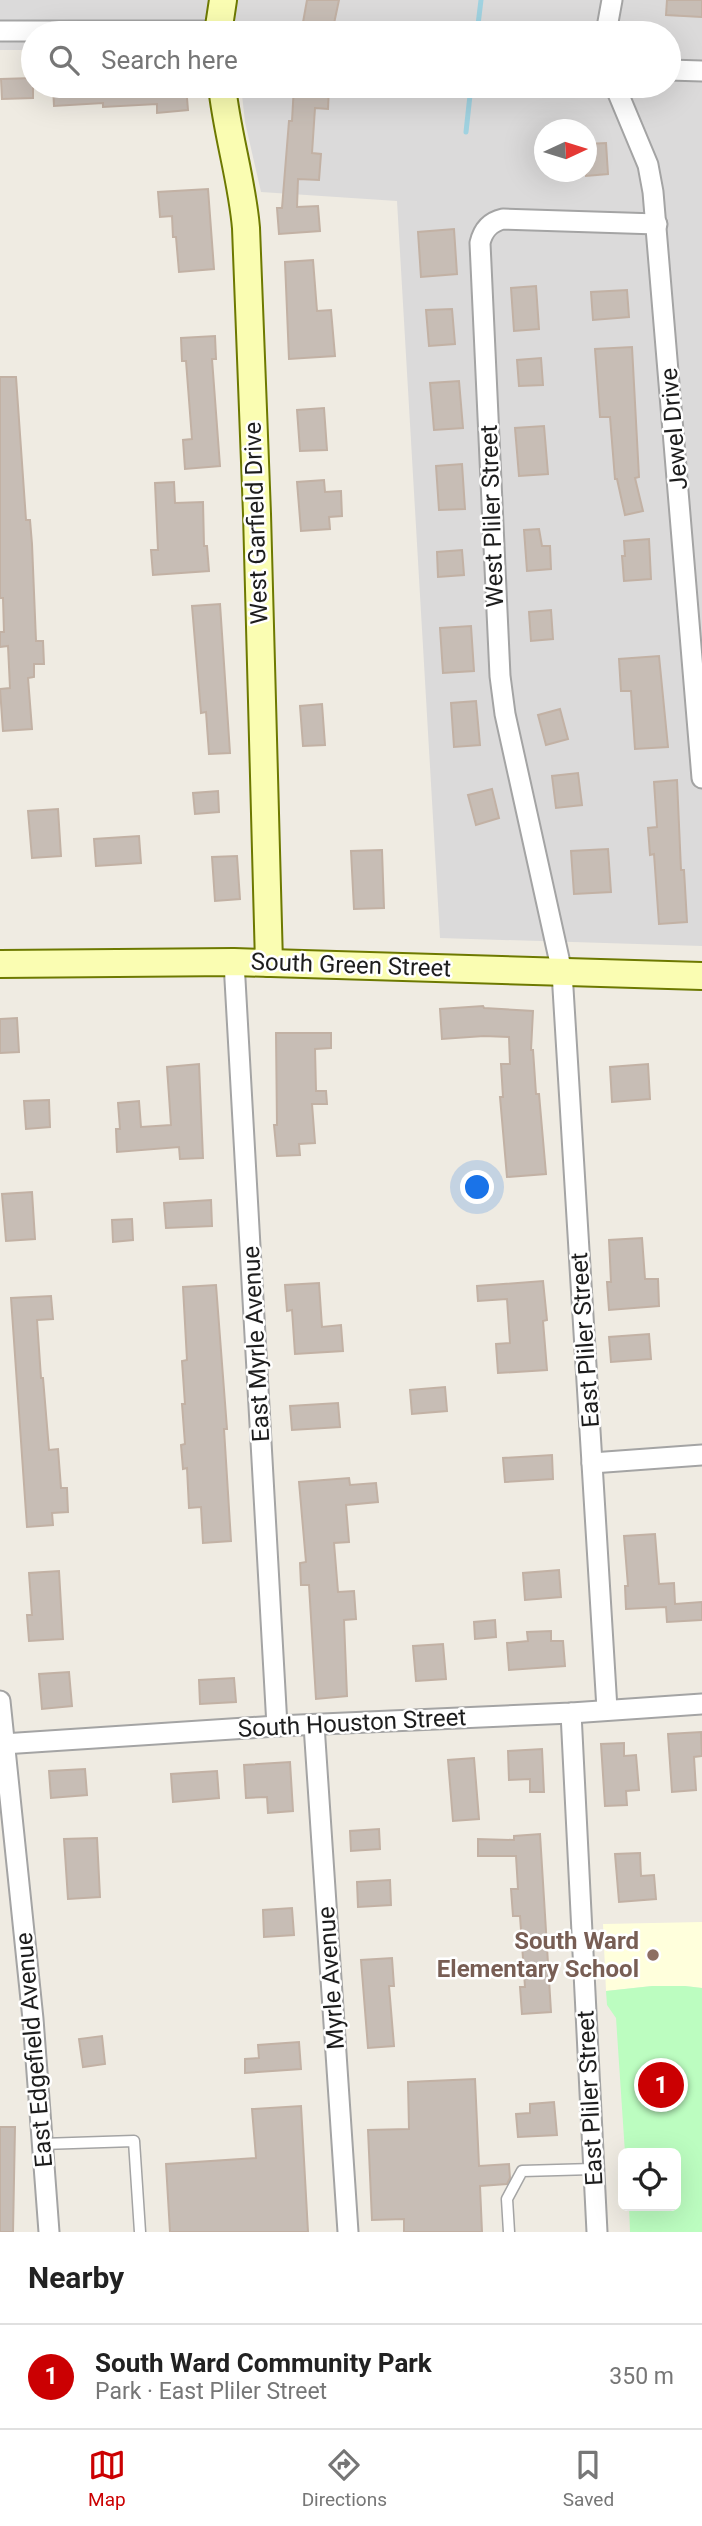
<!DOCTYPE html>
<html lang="en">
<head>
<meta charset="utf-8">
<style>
	:root { --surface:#fff; --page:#f6f6f6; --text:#222; --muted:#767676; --line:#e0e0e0; --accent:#cb0002 }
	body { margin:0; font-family:Roboto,sans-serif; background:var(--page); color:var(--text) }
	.controls { position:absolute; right:21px; bottom:21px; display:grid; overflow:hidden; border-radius:10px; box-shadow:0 7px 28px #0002 }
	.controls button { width:63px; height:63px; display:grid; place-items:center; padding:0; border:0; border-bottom:2px solid var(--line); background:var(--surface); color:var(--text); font:35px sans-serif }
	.compass { position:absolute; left:534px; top:119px; width:63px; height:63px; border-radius:50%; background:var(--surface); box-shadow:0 7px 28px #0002; rotate:86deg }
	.you { position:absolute; left:478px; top:1188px; width:24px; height:24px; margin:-18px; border:5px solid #fff; border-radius:50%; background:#1a73e8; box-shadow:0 0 0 10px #1a73e833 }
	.badge { display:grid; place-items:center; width:46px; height:46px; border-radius:50%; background:var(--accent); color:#fff; font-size:23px; font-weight:700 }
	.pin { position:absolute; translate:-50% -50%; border:4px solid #fff; box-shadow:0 2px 7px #0006 }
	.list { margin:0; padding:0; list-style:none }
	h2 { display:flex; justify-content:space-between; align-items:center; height:91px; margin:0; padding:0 28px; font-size:30px }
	h2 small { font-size:23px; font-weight:400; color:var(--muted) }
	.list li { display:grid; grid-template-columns:46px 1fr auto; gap:21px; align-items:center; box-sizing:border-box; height:105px; padding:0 28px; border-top:2px solid var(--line) }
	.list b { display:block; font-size:26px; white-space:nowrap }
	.list p { margin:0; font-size:23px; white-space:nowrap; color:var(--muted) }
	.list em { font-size:23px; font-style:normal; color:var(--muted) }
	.icon { flex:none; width:38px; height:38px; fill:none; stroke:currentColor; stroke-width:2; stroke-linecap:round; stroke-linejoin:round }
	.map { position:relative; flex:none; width:702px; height:2232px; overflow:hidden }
	.search { position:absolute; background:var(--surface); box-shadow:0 7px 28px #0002; left:21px; right:21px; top:21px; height:77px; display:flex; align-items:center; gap:18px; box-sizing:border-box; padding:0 24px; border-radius:38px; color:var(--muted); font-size:26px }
	.sheet { height:196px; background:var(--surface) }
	nav { display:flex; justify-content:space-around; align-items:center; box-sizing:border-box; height:98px; border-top:2px solid var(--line); background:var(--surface); font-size:19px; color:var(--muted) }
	nav a { display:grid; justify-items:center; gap:4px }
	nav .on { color:var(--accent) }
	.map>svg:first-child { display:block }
</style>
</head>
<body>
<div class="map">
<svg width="702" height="2232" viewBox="0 0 702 2232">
	<rect width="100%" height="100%" fill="#efebe2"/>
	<path fill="#dbdada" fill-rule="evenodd" d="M 0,0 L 702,0 L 702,946 L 440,938 L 397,201 L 261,192 L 245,122 L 241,86 L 669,86 L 669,33 L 33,33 L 33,50 L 0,50 ZM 544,130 L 586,130 L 586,172 L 544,172 Z"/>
	<polygon fill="#ffffdc" points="702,1922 702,1988 685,1986 652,1986 606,1991 603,1924"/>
	<polygon fill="#bcfdc0" points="652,1986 685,1986 702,1988 702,2232 630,2232 629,2206 676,2206 676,2153 625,2153 616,2018 607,2005 606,1991"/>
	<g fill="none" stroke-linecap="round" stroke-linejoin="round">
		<g stroke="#a0d2e0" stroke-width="5">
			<polyline points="477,33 481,0"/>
			<polyline points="466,132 471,86"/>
		</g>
	</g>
	<g fill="#c7bdb5" stroke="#c2b1a4" stroke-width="2">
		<polygon points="307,0 339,0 332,33 302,28"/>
		<polygon points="667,0 702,0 702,17 666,15"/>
		<polygon points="33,78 33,98 2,99 1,79"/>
		<polygon points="53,86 186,86 188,110 157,113 157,104 103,107 103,103 54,106"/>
		<polygon points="294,86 329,86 328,109 315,108 312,153 321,154 319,180 298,179 297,207 318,206 320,231 279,234 277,208 282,208 289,121 292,121"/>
		<polygon points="606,143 608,174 586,176 586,144"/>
		<polygon points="208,189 214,269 179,272 176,237 173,237 172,216 160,217 158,192"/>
		<polygon points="454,229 457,274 421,277 418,232"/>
		<polygon points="313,260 317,311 331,310 335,356 289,359 285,262"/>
		<polygon points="536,286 539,329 514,331 511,288"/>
		<polygon points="627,290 629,317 593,320 591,292"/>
		<polygon points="452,309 455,344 429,346 426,310"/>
		<polygon points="215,336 216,359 212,359 220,466 185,469 183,440 192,439 186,361 182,361 181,338"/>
		<polygon points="632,347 639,477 635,478 643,511 625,515 617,479 615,479 610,417 600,417 595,349"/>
		<polygon points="541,358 543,385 519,386 517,360"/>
		<polygon points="0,377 16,377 26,520 30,520 32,544 36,641 43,641 44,664 34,664 34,677 28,678 32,729 3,731 0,689 10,688 8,646 0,647 0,632 4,632 3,598 0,598"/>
		<polygon points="459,381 463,428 434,430 430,383"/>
		<polygon points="324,408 327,450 300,451 297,410"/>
		<polygon points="544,426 548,474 519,476 515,428"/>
		<polygon points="462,464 465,509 439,510 436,466"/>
		<polygon points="324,480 325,492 341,491 342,516 329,517 330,529 301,531 297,482"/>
		<polygon points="174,482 175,503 203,502 204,546 207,546 209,571 153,575 151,550 158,550 155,483"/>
		<polygon points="539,529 542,546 550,546 551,569 527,571 524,530"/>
		<polygon points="649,539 651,579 624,581 622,556 625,556 624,541"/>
		<polygon points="462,550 464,575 438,577 437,552"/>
		<polygon points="220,604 230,753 209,754 206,712 201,713 192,606"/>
		<polygon points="551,610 553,639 531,641 529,612"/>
		<polygon points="471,626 474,671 443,673 440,628"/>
		<polygon points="659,656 668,747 635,749 631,691 621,691 619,659"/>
		<polygon points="476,701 480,745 454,747 451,703"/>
		<polygon points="322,704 325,745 303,746 300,706"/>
		<polygon points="560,709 568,739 546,745 538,715"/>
		<polygon points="578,773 582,805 556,808 552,776"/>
		<polygon points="677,780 681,870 684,870 687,922 659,924 654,854 650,855 648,828 657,827 654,782"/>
		<polygon points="492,789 499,818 476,825 468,795"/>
		<polygon points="218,791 219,812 195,814 193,793"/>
		<polygon points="58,809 61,856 32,858 28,811"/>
		<polygon points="139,836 141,863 96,866 94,839"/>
		<polygon points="608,849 611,892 574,894 571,851"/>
		<polygon points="382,850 384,908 354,909 351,851"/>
		<polygon points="237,856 240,899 215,901 212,857"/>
		<polygon points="483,1006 484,1008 533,1011 531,1050 533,1050 536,1094 539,1094 546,1174 507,1177 500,1097 503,1097 501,1064 510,1064 509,1037 484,1036 442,1039 440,1009"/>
		<polygon points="17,1018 19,1052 0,1053 0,1019"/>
		<polygon points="276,1033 331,1033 331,1048 315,1049 316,1091 326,1091 327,1104 312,1104 315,1143 299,1144 300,1155 277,1156 274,1125 277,1125"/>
		<polygon points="199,1064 203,1158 180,1159 179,1147 117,1152 116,1129 120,1129 118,1103 139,1101 141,1127 171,1125 167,1067"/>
		<polygon points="648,1064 650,1099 612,1102 610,1067"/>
		<polygon points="49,1100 50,1127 26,1129 24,1101"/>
		<polygon points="32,1192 35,1239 6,1241 2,1194"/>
		<polygon points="211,1200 212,1226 166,1228 164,1203"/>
		<polygon points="132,1219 133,1240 113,1242 112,1220"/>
		<polygon points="642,1238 645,1279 658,1279 659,1306 609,1310 607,1282 611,1282 609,1240"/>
		<polygon points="543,1281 547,1320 543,1321 547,1370 498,1373 496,1344 510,1343 507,1299 478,1301 477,1286"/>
		<polygon points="319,1283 322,1327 341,1325 343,1351 295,1354 292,1310 287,1311 285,1285"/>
		<polygon points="216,1285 227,1429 224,1429 231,1541 203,1543 201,1507 189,1508 187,1468 183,1469 181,1445 185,1444 182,1404 185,1404 182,1361 187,1360 183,1287"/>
		<polygon points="51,1296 53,1319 37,1320 41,1378 43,1378 49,1450 58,1449 61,1488 67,1488 68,1512 52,1513 53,1525 27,1527 11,1298"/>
		<polygon points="649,1334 651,1359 611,1362 609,1337"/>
		<polygon points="445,1387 447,1411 412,1414 410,1390"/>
		<polygon points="338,1403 340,1427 292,1430 290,1406"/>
		<polygon points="552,1455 553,1479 505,1482 503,1458"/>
		<polygon points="349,1478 350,1485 376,1483 378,1502 346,1505 349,1542 334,1543 338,1592 354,1591 356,1619 344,1620 347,1696 316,1699 309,1585 301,1585 300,1563 306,1562 299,1482"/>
		<polygon points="655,1534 659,1584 674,1583 675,1604 702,1602 702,1620 667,1622 666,1607 626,1609 625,1586 628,1586 624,1536"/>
		<polygon points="559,1570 561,1597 525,1600 523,1573"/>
		<polygon points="59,1571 63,1639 29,1641 27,1615 32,1615 29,1573"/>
		<polygon points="495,1620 496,1637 475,1639 474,1622"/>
		<polygon points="551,1631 551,1641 563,1641 565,1666 509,1670 507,1643 528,1641 527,1632"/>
		<polygon points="443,1644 446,1679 416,1681 413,1646"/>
		<polygon points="69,1672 72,1706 42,1709 39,1674"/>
		<polygon points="234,1678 236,1702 200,1704 199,1680"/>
		<polygon points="701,1732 702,1756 694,1757 696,1790 672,1792 668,1734"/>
		<polygon points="624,1743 624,1756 636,1755 639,1790 626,1791 627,1805 605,1806 601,1744"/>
		<polygon points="542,1749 544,1792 530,1792 530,1779 509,1780 508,1751"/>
		<polygon points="474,1758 479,1819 453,1821 448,1760"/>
		<polygon points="290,1762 293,1811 268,1813 267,1797 246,1798 244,1765"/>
		<polygon points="85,1769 87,1795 51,1798 49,1771"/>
		<polygon points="217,1771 219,1798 173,1802 171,1774"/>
		<polygon points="379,1829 380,1849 351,1851 350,1831"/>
		<polygon points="540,1834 551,2012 522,2014 520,1987 525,1987 520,1916 513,1916 511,1889 518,1889 516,1856 478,1856 478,1839 514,1840 514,1836"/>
		<polygon points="97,1838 100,1897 68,1899 64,1839"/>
		<polygon points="640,1853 641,1876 654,1875 656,1899 619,1902 615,1854"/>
		<polygon points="390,1880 391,1905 358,1907 357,1882"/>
		<polygon points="292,1908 294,1935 264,1937 263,1910"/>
		<polygon points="392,1958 394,1986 389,1986 394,2046 368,2048 361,1960"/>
		<polygon points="102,2036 105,2064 83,2067 79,2039"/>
		<polygon points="299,2042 301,2069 245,2073 245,2059 259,2058 258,2045"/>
		<polygon points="475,2079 479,2166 509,2164 510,2178 507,2184 480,2186 482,2232 404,2232 404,2219 372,2220 368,2130 409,2129 408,2082"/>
		<polygon points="554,2102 557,2135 518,2137 516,2114 530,2113 530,2104"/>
		<polygon points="301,2106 308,2232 170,2232 166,2164 256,2158 252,2109"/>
		<polygon points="0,2127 15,2127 13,2232 0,2232"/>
	</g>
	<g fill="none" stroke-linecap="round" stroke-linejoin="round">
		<g stroke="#a4a4a4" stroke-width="13">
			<g id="lane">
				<polyline points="42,2144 134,2141 140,2232"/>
				<polyline points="509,2232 507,2199 522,2171 593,2169"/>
			</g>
		</g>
		<g stroke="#a4a4a4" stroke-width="23">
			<g id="street">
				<polyline points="0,31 218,31"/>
				<polyline points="606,33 612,0"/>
				<polyline points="669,70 702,71"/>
				<polyline points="615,86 648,165 653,192 702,778"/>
				<polyline points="234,962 277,1726"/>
				<polyline points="592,1463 702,1455"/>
				<polyline points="0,1701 33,2019 49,2232"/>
				<path d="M 607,1709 L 562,972 L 505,714 L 500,676 L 480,243 C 483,230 490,222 503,219 L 657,224"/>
				<polyline points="571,1713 597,2232"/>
				<polyline points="314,1725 348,2232"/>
				<polyline points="3,1744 277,1726 571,1713 702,1704"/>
			</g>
		</g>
		<g stroke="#6d7900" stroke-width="30">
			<g id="secondary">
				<polyline points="218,33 223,0"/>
				<path d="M 222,86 C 227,134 242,180 246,228 L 257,514 L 269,963"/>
				<polyline points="0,964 234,962 702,976"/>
			</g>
		</g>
		<use href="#lane" stroke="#fff" stroke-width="10"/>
		<use href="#street" stroke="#fff" stroke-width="19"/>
		<use href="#secondary" stroke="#fafdb2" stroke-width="26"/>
	</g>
	<circle fill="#8d6e63" stroke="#fff" stroke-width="2.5" cx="653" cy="1955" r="7"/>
	<g text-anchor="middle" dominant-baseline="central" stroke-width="5" stroke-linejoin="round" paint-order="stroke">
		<g font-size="24" fill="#1d1d1d" stroke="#fff">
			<text transform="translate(674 429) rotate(-95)">Jewel Drive</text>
			<text transform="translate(492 516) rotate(-92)">West Pliler Street</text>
			<text transform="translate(256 523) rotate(-92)">West Garfield Drive</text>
			<text transform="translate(351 965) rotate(2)">South Green Street</text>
			<text transform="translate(585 1340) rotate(-94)">East Pliler Street</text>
			<text transform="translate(256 1344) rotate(-93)">East Myrle Avenue</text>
			<text transform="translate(352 1723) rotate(-3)">South Houston Street</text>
			<text transform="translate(331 1978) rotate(-94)">Myrle Avenue</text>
			<text transform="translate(34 2050) rotate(-95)">East Edgefield Avenue</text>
			<text transform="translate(590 2098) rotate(-93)">East Pliler Street</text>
		</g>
		<g font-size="24" font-weight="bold" fill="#785e54" stroke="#fff" text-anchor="end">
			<text x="639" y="1941">South Ward<tspan x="639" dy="28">Elementary School</tspan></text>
		</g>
	</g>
</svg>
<div class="controls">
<button><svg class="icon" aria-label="locate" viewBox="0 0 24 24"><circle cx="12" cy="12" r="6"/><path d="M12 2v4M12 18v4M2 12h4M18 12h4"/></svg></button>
</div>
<svg class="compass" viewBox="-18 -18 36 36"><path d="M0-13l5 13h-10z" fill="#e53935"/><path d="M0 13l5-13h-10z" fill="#767676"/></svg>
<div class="you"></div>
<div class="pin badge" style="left:661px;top:2085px">1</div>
<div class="search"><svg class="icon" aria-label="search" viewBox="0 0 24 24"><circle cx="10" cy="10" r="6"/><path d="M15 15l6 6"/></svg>Search here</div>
</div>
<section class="sheet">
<h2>Nearby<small></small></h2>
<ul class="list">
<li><span class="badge">1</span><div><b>South Ward Community Park</b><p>Park · East Pliler Street</p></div><em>350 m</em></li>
</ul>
</section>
<nav>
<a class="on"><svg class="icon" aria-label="map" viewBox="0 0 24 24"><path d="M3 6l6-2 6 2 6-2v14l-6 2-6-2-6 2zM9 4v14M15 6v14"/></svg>Map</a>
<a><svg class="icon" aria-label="directions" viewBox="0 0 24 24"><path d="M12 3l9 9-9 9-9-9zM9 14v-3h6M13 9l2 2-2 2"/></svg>Directions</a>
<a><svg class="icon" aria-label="saved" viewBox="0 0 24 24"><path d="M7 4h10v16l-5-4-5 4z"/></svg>Saved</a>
</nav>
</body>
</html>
